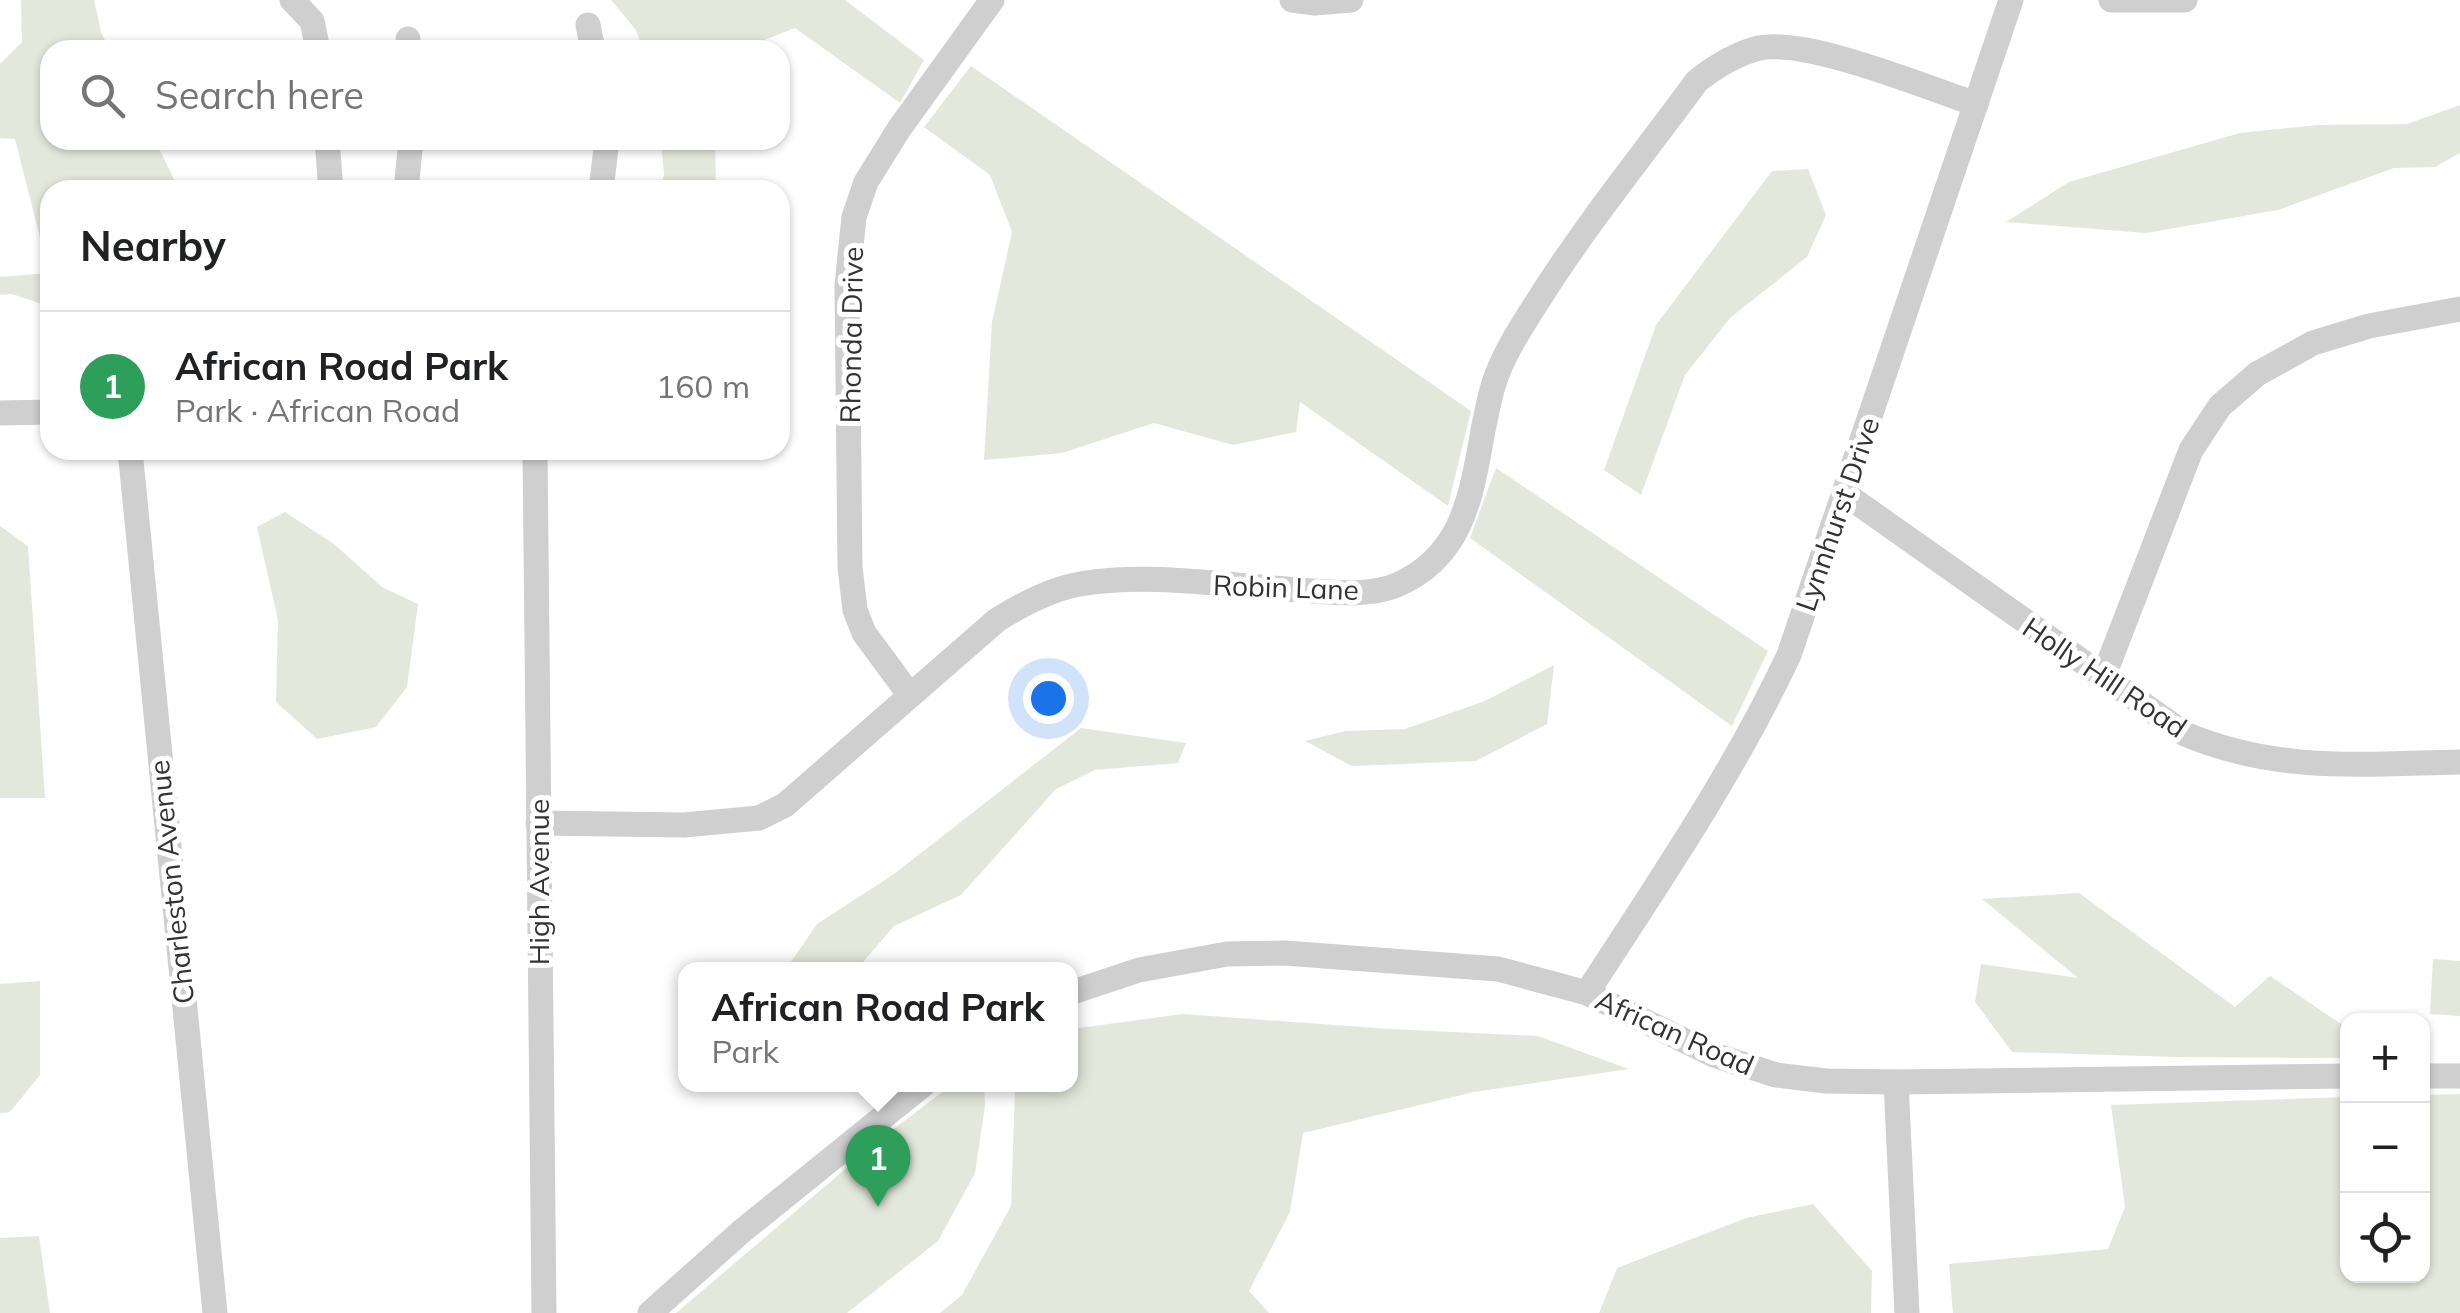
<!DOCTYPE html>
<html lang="en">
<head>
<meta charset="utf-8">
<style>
	:root { --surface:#fff; --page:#f2f2f2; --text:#202124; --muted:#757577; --line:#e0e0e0; --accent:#d4496a }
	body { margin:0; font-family:Mulish,sans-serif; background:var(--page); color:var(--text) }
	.controls { position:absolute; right:30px; bottom:30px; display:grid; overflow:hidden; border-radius:20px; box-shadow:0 2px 8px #0004 }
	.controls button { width:90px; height:90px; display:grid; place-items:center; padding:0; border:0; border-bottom:2px solid var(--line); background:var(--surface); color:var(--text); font:50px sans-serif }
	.you { position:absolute; left:1048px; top:698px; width:35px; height:35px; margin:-25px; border:8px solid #fff; border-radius:50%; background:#1a73e8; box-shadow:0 0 0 15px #1a73e833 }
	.badge { display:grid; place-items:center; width:65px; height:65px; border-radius:50%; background:var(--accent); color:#fff; font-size:32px; font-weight:700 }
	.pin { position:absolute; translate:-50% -82px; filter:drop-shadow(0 2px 5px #0008) }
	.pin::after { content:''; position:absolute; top:52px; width:35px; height:30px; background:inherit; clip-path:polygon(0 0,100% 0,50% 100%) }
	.popup { position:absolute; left:678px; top:962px; width:400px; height:130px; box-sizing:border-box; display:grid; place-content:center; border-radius:20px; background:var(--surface); filter:drop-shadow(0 2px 8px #0005); font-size:32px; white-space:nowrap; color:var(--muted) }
	.popup b { font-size:38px; color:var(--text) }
	.popup::after { content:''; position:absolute; left:50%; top:100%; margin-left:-20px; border:20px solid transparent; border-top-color:var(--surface) }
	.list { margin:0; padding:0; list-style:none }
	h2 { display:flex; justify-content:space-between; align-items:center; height:130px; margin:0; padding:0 40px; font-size:42px }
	h2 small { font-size:32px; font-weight:400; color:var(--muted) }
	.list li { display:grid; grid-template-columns:65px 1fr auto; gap:30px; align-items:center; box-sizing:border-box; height:150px; padding:0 40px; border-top:2px solid var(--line) }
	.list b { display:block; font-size:38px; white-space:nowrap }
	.list p { margin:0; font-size:32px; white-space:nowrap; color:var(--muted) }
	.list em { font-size:32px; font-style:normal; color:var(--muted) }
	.icon { flex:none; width:55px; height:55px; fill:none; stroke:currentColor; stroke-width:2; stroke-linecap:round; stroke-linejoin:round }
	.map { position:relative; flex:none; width:2460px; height:1313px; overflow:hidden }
	.search { position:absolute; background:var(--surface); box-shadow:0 2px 8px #0004; left:40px; top:40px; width:750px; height:110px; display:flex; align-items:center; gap:25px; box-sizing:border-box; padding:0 35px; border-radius:30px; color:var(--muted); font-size:38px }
	.panel { position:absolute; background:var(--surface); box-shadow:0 2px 8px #0004; left:40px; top:180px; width:750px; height:280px; border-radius:30px }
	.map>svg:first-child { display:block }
</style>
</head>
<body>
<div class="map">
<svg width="2460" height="1313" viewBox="0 0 2460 1313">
	<rect width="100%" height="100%" fill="#fff"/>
	<g fill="#e4e8dc">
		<polygon points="21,0 94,0 101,32 110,50 50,50 50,140 155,140 179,190 50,190 50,334 42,304 12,294 0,295 0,277 49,273 15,139 0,138 0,64 22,42"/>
		<polygon points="611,0 845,0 924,60 900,103 795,28 754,44 748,50 643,50 636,30"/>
		<polygon points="971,66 1471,411 1448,506 1300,402 1296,432 1233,445 1154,423 1062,453 984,460 992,322 1012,232 990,175 924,127"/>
		<polygon points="2460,105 2460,153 2435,167 2394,168 2278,210 2146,233 2006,222 2069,182 2240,133 2318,125 2407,124"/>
		<polygon points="661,140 715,140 716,190 661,190 664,174"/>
		<polygon points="1808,169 1826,215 1807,257 1730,318 1685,375 1641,495 1604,470 1656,325 1772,171"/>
		<polygon points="1496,468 1768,651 1732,726 1470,538"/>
		<polygon points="285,512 334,544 382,587 418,604 407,687 376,727 317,739 276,702 278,620 257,527"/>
		<polygon points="0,526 28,546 45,798 0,798"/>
		<polygon points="1554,665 1547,724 1476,761 1352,766 1305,741 1345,731 1405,729 1485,701"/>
		<polygon points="1081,728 1186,743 1178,763 1095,770 1056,789 961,895 894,926 857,969 786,969 817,924 894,874"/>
		<polygon points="2079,893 2235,1007 2270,976 2347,1028 2347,1058 2175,1057 2012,1052 1975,1002 1981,964 2078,978 1982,899"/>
		<polygon points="2433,959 2460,961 2460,1016 2430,1014"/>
		<polygon points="40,981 40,1075 10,1112 0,1113 0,984"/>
		<polygon points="1183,1014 1390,1029 1538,1036 1629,1069 1474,1092 1303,1133 1290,1212 1249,1291 1269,1313 940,1313 962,1295 1011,1206 1015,1091 1019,1085 1070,1084 1071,1029"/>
		<polygon points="953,1084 984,1085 985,1106 975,1173 938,1241 847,1313 676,1313 883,1137"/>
		<polygon points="2460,1094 2460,1313 1953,1313 1949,1264 2108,1249 2125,1207 2111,1105 2347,1097 2348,1276 2422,1276 2423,1095"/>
		<polygon points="1813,1204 1872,1271 1871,1313 1599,1313 1617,1268 1746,1218"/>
		<polygon points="39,1236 50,1313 0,1313 0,1238"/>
	</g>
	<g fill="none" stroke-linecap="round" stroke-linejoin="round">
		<g stroke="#cfcfcf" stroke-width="25">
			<polyline points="292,0 312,21 318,50"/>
			<polyline points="1292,0 1315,3 1351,0"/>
			<polyline points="2111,0 2185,0"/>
			<polyline points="588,25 593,50"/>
			<polyline points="408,39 408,50"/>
			<polyline points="327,140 331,190"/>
			<polyline points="406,190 411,140"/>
			<polyline points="601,190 607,140"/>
			<polyline points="0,413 50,412"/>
			<polyline points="130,450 215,1313"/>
			<polyline points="535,450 544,1313"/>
			<path d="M 1845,494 L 2185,734 C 2278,773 2361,764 2460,762"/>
			<polyline points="2103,678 2191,450 2220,406 2257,374 2313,343 2369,326 2460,309"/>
			<polyline points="909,694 864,633 855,610 850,567 847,285 854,217 866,182 899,129 992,0"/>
			<path d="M 538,823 L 684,825 L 759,818 L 785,805 L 997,620 C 1021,605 1051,589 1080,584 C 1148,572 1230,586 1300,590 C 1331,592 1368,597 1397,585 C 1482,548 1471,458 1494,383 C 1504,352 1524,323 1541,296 C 1588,222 1645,152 1697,81 C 1716,66 1735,54 1759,48 C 1807,38 1925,87 1976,104"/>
			<polyline points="1070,993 1139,970 1227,954 1285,953 1498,969 1587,993 1714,1055 1776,1075 1826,1081 1896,1082 2348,1076"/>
			<path d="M 1587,993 C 1658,883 1733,774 1789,655 L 2011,0"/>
			<polyline points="2422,1076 2460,1076"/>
			<polyline points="1896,1082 1907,1313"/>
			<polyline points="650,1313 742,1231 924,1084"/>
		</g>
	</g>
	<g text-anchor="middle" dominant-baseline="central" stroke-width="10" stroke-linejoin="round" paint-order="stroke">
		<g font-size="28" fill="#323232" stroke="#fff">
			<text transform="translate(851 335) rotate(-89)">Rhonda Drive</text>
			<text transform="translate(1837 514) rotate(-71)">Lynnhurst Drive</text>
			<text transform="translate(1286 587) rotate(2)">Robin Lane</text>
			<text transform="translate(2105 677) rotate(34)">Holly Hill Road</text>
			<text transform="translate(171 882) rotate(-96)">Charleston Avenue</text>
			<text transform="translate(538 882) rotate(-90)">High Avenue</text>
			<text transform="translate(1675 1032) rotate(24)">African Road</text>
		</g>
	</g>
</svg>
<div class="controls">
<button>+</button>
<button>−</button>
<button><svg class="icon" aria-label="locate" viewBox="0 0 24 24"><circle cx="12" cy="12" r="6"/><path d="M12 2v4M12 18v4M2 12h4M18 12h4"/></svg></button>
</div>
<div class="you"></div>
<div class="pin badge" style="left:878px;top:1207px;background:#2e9e5b">1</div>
<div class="popup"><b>African Road Park</b>Park</div>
<div class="search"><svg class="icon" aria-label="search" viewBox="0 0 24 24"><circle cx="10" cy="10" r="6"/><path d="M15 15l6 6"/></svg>Search here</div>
<section class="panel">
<h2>Nearby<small></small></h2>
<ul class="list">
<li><span class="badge" style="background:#2e9e5b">1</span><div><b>African Road Park</b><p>Park · African Road</p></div><em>160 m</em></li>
</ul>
</section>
</div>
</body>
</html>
